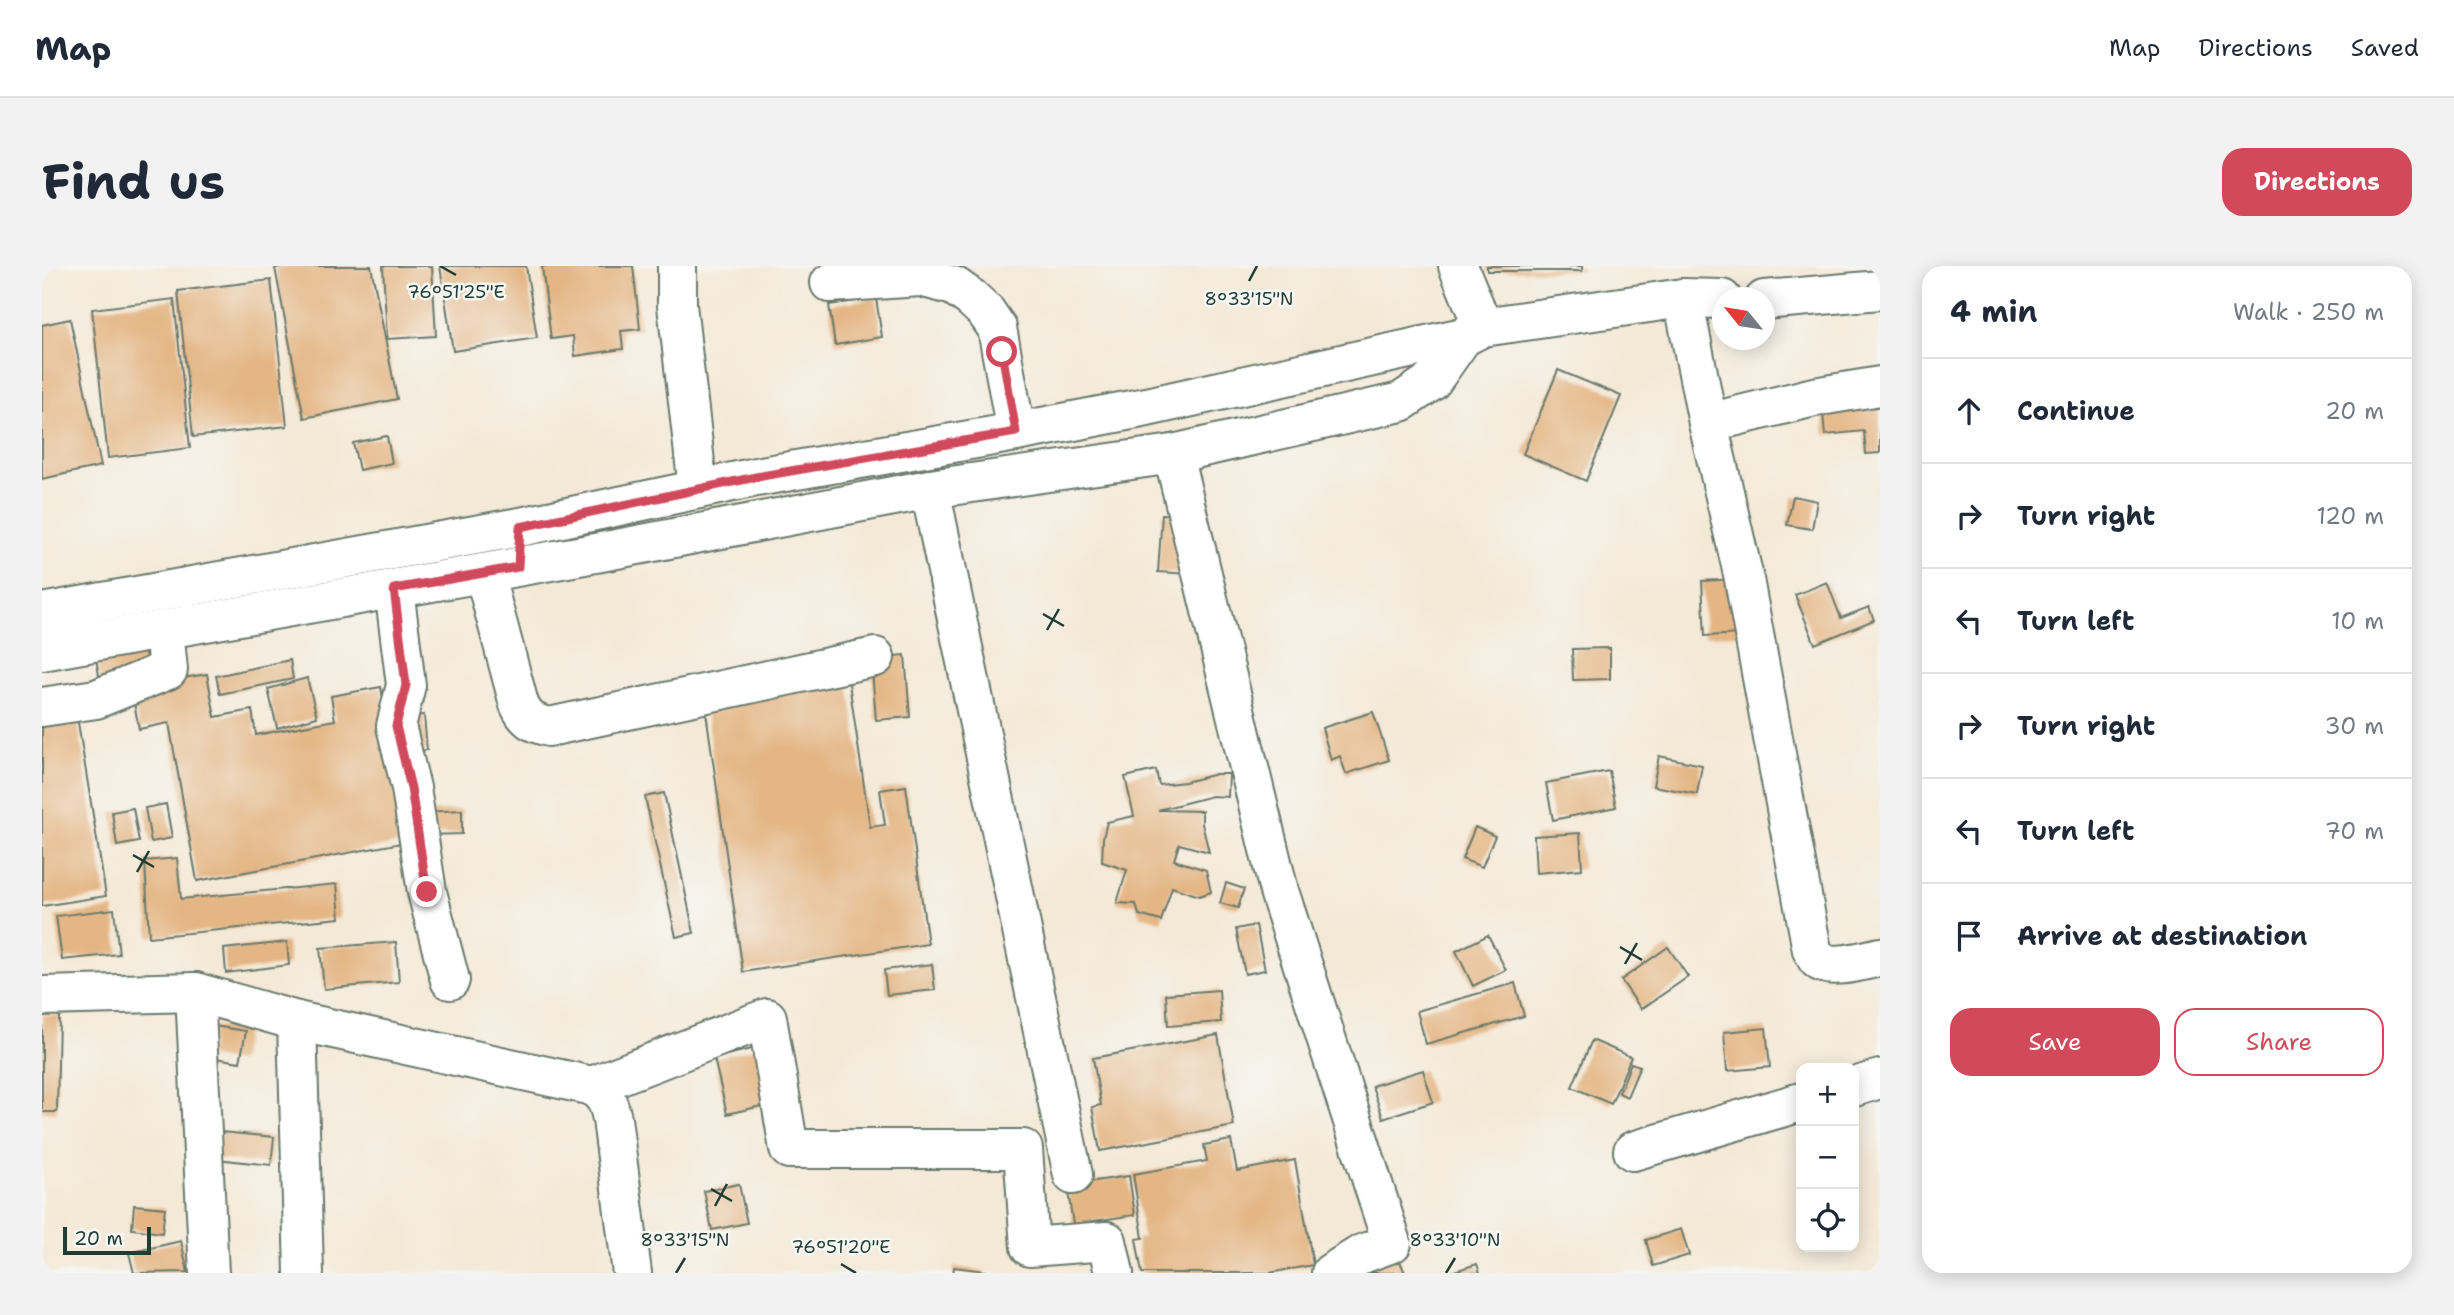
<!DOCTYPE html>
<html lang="en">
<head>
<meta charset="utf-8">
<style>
	:root { --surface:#fff; --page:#f2f2f3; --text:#1f2937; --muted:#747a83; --line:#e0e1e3; --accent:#d1495b }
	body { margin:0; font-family:"Shantell Sans",sans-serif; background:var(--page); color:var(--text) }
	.controls { position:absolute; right:21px; bottom:21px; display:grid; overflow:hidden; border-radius:14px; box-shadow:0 4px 18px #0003 }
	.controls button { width:63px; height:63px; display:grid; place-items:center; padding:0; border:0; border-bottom:2px solid var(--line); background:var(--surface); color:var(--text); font:35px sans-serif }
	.compass { position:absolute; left:1670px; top:21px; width:63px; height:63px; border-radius:50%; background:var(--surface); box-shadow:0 4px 18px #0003; rotate:300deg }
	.scale { position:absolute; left:21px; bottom:18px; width:88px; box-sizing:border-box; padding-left:7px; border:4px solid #1f3d34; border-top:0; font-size:19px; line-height:24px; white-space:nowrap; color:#1f3d34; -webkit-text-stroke:5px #f6f6f2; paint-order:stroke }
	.stop { position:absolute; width:21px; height:21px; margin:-16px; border:5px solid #d1495b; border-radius:50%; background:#fff }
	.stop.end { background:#d1495b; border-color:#fff; box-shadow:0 2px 7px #0008 }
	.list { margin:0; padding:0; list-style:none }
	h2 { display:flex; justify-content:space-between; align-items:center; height:91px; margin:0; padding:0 28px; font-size:30px }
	h2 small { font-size:23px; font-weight:400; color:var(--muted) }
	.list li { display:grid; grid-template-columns:46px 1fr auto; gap:21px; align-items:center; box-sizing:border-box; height:105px; padding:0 28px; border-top:2px solid var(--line) }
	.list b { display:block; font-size:26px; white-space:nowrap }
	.list em { font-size:23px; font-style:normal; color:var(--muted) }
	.actions { display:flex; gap:14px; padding:21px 28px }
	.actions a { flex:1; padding:16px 0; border:2px solid var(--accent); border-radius:21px; text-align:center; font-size:24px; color:var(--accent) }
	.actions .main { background:var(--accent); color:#fff }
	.icon { flex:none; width:38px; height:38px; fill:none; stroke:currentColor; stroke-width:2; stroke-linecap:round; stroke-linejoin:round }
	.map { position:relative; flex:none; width:1838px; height:1007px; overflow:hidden; border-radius:21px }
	header { display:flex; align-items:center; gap:42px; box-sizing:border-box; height:98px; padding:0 35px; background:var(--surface); border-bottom:2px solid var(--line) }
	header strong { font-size:33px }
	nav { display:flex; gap:38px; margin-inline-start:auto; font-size:24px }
	.intro { display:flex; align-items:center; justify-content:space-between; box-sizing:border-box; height:168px; padding:0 42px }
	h1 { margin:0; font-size:49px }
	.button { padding:18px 32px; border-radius:21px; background:var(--accent); color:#fff; font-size:24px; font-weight:700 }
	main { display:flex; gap:42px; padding:0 42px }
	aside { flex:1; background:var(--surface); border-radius:21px; box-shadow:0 4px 18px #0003 }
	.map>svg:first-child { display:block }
</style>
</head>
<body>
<header>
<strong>Map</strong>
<nav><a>Map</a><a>Directions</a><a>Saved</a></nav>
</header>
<div class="intro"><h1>Find us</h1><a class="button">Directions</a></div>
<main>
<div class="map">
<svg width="1838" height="1007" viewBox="0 0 1838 1007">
	<rect width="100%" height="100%" fill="#f6f6f2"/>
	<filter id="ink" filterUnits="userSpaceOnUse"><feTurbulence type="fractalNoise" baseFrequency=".0143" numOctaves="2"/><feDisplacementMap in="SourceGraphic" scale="14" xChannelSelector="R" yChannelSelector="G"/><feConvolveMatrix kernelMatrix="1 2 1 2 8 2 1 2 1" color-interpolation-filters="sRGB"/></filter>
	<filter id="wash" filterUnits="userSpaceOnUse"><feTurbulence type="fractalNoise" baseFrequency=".00686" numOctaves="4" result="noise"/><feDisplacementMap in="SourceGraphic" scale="28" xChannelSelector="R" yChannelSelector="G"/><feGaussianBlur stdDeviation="1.57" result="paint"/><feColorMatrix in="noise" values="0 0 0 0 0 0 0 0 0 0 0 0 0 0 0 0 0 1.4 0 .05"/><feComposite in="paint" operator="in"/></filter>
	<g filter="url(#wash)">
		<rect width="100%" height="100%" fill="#f4e9d7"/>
		<g id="blocks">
			<g fill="#e4b684">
				<polygon points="244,0 329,0 355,133 262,152 233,2"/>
				<polygon points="341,0 390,0 394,70 345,73"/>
				<polygon points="398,0 484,0 495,72 411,85"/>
				<polygon points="500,0 591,0 598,63 579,65 581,83 533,90 531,70 509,73"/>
				<rect x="1445" y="0" width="95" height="5"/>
				<polygon points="229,14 245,160 151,171 136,25"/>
				<polygon points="834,32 840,71 793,79 787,39"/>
				<polygon points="132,33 148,182 66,192 50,43"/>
				<polygon points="28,53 59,200 0,213 0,59"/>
				<polygon points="1516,104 1579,130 1544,215 1481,188"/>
				<polygon points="1838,140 1838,187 1824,188 1822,165 1783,169 1781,147"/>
				<polygon points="345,170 350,197 317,204 311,177"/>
				<polygon points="1751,230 1775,235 1770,263 1745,259"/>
				<polygon points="1120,248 1153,250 1149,308 1116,306"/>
				<polygon points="1697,313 1699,368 1663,370 1660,315"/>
				<polygon points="1785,316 1799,352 1827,341 1832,354 1773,378 1753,329"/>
				<polygon points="1568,382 1568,413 1531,414 1530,383"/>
				<polygon points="102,383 108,410 59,420 54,393"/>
				<polygon points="863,389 868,451 834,454 829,392"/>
				<polygon points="248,394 251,413 178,428 174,410"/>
				<polygon points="165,408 173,451 210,444 214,469 293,454 289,430 339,421 365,576 155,615 127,457 97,463 89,421"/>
				<polygon points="265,412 275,451 235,462 226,423"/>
				<polygon points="807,417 828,561 843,559 838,524 864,520 886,678 701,706 663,439"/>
				<polygon points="34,444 64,630 0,640 0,450"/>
				<polygon points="1331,446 1347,494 1304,508 1298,490 1289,494 1280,462"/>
				<polygon points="382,449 385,484 363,486 360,451"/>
				<polygon points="1617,490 1660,499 1655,528 1611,520"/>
				<polygon points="1114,504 1117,519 1143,516 1174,508 1187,508 1186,531 1170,530 1116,544 1160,545 1160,558 1167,586 1137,578 1132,594 1164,604 1169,626 1157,630 1130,621 1119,655 1097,649 1094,638 1075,637 1085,604 1060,596 1061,572 1065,556 1092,550 1083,511"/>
				<polygon points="1567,505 1574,541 1511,554 1504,517"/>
				<polygon points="622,527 652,667 634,671 603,531"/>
				<polygon points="124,538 130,572 109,576 103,542"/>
				<polygon points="91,542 97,576 75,580 70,546"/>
				<polygon points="420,544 420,568 383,569 382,546"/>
				<polygon points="1433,561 1453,570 1440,601 1420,593"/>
				<polygon points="1538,567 1540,603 1494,607 1492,570"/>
				<polygon points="135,592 139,633 295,618 298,652 107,671 103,595"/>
				<polygon points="1184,617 1202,623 1196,642 1178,637"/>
				<polygon points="72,643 77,688 20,694 14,650"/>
				<polygon points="1214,659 1223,704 1203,708 1194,663"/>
				<polygon points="1446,669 1464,704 1431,720 1414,685"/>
				<polygon points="245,676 247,699 184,707 182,683"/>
				<polygon points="354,676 357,716 282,723 278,682"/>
				<polygon points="1626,681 1646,711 1599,743 1579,714"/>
				<polygon points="890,698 893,724 845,729 842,704"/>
				<polygon points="1473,717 1482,750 1384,778 1375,745"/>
				<polygon points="1177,724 1179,756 1126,760 1124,728"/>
				<polygon points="0,749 17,749 15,846 0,846"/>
				<polygon points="172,760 204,765 198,796 167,791"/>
				<polygon points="1724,762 1728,801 1685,805 1682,766"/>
				<polygon points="1176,769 1192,860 1058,885 1050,841 1059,839 1051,792"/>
				<polygon points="1550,774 1589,791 1569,838 1530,821"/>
				<polygon points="718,781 732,837 685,848 672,792"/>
				<polygon points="1589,797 1598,800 1585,831 1577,827"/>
				<polygon points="1381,804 1391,836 1341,852 1330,820"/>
				<polygon points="179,866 232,871 229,899 175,893"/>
				<polygon points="1189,874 1195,905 1253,894 1271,999 1227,1007 1100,1007 1094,973 1101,972 1091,908 1165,895 1162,879"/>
				<polygon points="1087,910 1093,949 1031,958 1025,919"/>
				<polygon points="697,918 705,957 670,964 662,925"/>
				<polygon points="92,939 123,942 120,967 90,963"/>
				<polygon points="1639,963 1647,989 1611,1000 1604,974"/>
				<polygon points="139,975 146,1006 92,1007 87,987"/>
				<polygon points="1352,981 1363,1007 1310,1007"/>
				<polygon points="1435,998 1438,1007 1409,1007 1409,1006"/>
				<polygon points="912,1001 943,1005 942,1007 911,1007"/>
			</g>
		</g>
	</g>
	<g filter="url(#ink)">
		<use href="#blocks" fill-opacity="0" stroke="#6a796d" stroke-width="2"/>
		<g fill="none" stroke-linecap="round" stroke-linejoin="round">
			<g stroke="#6a796d" stroke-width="42">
				<g id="minor">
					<polyline points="635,0 635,39 656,223"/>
					<polyline points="1416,0 1441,61"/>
					<polyline points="788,17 878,11 912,20 929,32 944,46 955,62 974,166"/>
					<path d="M 1641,32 L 1666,157 L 1701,308 L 1770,684 C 1772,687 1773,691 1776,694 C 1787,705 1824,694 1838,691"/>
					<polyline points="1722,34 1838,24"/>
					<polyline points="1666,157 1772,131 1838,120"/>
					<polyline points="1131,188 1237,625 1350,977 1320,988 1289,1007"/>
					<polyline points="888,223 1031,909"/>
					<path d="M 442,307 L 477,438 C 484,454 491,457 507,461 L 833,391"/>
					<polyline points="352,323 364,419 354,460 369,522 385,626 408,714"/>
					<polyline points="0,347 478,261 714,211 974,166 1105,141 1421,71 1441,61 1641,32 1680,33"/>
					<polyline points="0,385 559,286 888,223 1131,188 1359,136 1390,115 1421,71"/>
					<polyline points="0,441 54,433 126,404 122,364"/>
					<polyline points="153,726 167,1007"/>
					<path d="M 0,730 L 153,726 L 255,755 L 550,820 C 564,829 567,838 570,853 L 590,1007"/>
					<polyline points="255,755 262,1007"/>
					<polyline points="550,820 725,752 747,883 981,883 988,981 1065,975 1072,1007"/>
					<polyline points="1812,821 1838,813"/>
					<polyline points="1591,885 1759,836"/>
				</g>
			</g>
			<use href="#minor" stroke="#fff" stroke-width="38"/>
		</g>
	</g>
	<g fill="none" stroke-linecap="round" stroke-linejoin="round" filter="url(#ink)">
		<polyline stroke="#d1495b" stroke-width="9" points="385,626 369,522 354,460 364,419 352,323 476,301 478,261 714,211 974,166 960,86"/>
	</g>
	<path fill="none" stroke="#1f3d34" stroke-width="2.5" d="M 398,0 L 414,9M 1207,15 L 1215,0M 1001,348 L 1022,360M 1005,364 L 1017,343M 91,589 L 112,601M 95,606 L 107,585M 1578,681 L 1600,694M 1583,698 L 1595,677M 669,923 L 690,935M 673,940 L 685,918M 799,998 L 814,1007M 634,1007 L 643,992M 1404,1007 L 1413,992"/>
	<g font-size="18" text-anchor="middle" fill="#1f3d34" stroke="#f6f6f2" stroke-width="5" stroke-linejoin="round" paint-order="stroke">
		<text x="414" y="32">76°51'25"E</text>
		<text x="1207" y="39">8°33'15"N</text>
		<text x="643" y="980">8°33'15"N</text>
		<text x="1413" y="980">8°33'10"N</text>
		<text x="799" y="987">76°51'20"E</text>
	</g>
</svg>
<div class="controls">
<button>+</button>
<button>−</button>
<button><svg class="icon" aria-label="locate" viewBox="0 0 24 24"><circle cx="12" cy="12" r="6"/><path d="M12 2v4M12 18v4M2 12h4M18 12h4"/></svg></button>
</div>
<svg class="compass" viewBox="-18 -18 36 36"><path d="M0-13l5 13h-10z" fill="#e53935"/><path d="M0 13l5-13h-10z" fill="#747a83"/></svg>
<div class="scale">20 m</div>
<div class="stop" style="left:960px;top:86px"></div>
<div class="stop end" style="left:385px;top:626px"></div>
</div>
<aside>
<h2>4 min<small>Walk · 250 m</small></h2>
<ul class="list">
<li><svg class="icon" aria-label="ahead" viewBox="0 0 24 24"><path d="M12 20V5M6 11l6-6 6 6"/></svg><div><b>Continue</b></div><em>20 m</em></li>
<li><svg class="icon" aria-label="right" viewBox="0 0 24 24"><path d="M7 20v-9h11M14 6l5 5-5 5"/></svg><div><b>Turn right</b></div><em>120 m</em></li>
<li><svg class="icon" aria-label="left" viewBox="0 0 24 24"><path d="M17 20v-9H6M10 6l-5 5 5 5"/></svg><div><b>Turn left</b></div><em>10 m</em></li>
<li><svg class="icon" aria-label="right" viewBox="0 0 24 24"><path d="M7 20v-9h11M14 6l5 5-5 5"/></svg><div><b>Turn right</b></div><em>30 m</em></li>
<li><svg class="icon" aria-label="left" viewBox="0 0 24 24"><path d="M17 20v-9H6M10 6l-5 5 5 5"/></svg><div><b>Turn left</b></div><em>70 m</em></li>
<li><svg class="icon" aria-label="arrive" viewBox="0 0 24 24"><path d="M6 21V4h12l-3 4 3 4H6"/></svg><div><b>Arrive at destination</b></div></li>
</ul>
<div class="actions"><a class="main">Save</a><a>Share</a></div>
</aside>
</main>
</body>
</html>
